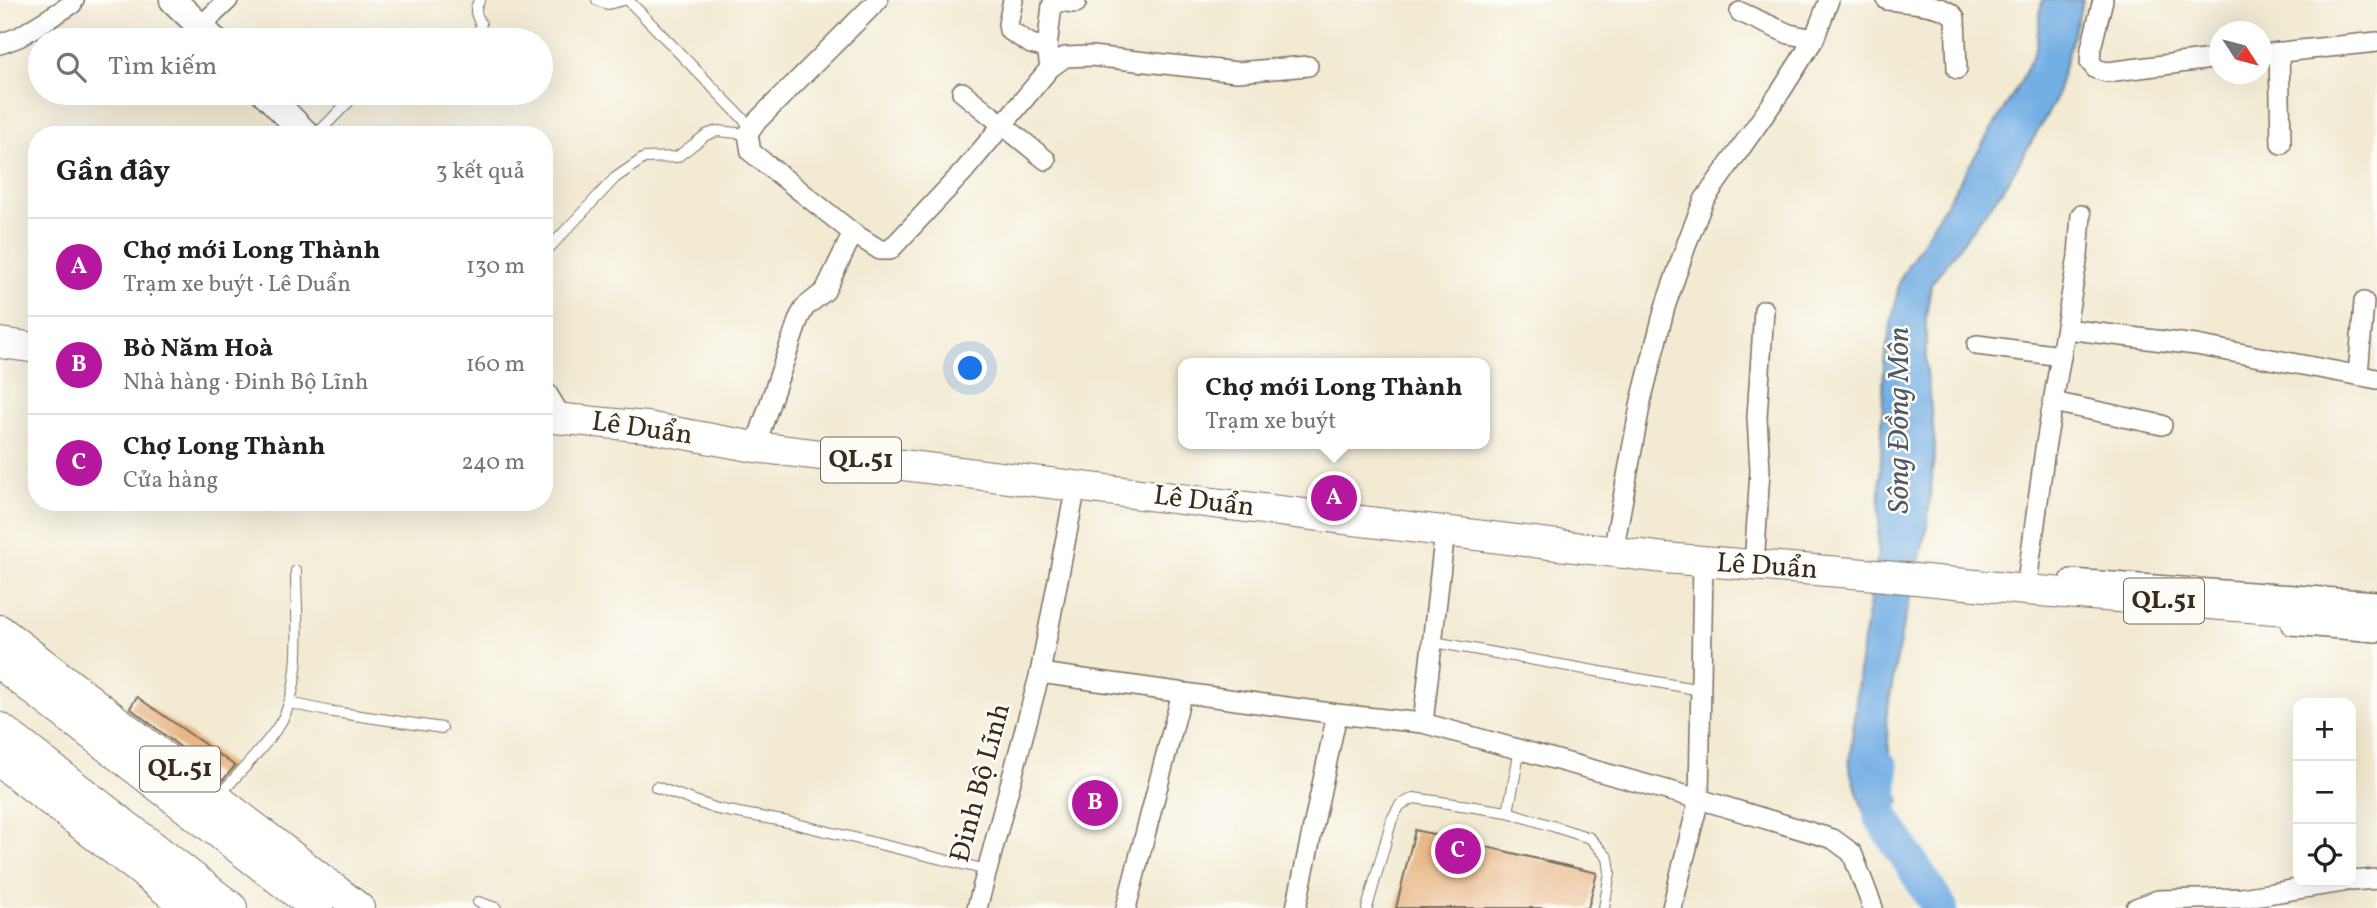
<!DOCTYPE html>
<html lang="vi">
<head>
<meta charset="utf-8">
<style>
	:root { --surface:#fff; --page:#f6f6f6; --text:#202124; --muted:#757577; --line:#e0e0e0; --accent:#b5179e }
	body { margin:0; font-family:Vollkorn,serif; background:var(--page); color:var(--text) }
	.controls { position:absolute; right:21px; bottom:21px; display:grid; overflow:hidden; border-radius:14px; box-shadow:0 7px 28px #0002 }
	.controls button { width:63px; height:63px; display:grid; place-items:center; padding:0; border:0; border-bottom:2px solid var(--line); background:var(--surface); color:var(--text); font:35px sans-serif }
	.compass { position:absolute; left:2209px; top:21px; width:63px; height:63px; border-radius:50%; background:var(--surface); box-shadow:0 7px 28px #0002; rotate:126deg }
	.you { position:absolute; left:971px; top:369px; width:24px; height:24px; margin:-18px; border:5px solid #fff; border-radius:50%; background:#1a73e8; box-shadow:0 0 0 10px #1a73e833 }
	.badge { display:grid; place-items:center; width:46px; height:46px; border-radius:50%; background:var(--accent); color:#fff; font-size:23px; font-weight:700 }
	.pin { position:absolute; translate:-50% -50%; border:4px solid #fff; box-shadow:0 2px 7px #0006 }
	.popup { position:absolute; left:1178px; top:358px; width:312px; height:91px; box-sizing:border-box; display:grid; place-content:center; border-radius:14px; background:var(--surface); filter:drop-shadow(0 2px 5px #0005); font-size:23px; white-space:nowrap; color:var(--muted) }
	.popup b { font-size:26px; color:var(--text) }
	.popup::after { content:''; position:absolute; left:50%; top:100%; margin-left:-14px; border:14px solid transparent; border-top-color:var(--surface) }
	.list { margin:0; padding:0; list-style:none }
	h2 { display:flex; justify-content:space-between; align-items:center; height:91px; margin:0; padding:0 28px; font-size:30px }
	h2 small { font-size:23px; font-weight:400; color:var(--muted) }
	.list li { display:grid; grid-template-columns:46px 1fr auto; gap:21px; align-items:center; box-sizing:border-box; height:98px; padding:0 28px; border-top:2px solid var(--line) }
	.list b { display:block; font-size:26px; white-space:nowrap }
	.list p { margin:0; font-size:23px; white-space:nowrap; color:var(--muted) }
	.list em { font-size:23px; font-style:normal; color:var(--muted) }
	.icon { flex:none; width:38px; height:38px; fill:none; stroke:currentColor; stroke-width:2; stroke-linecap:round; stroke-linejoin:round }
	.map { position:relative; flex:none; width:2377px; height:908px; overflow:hidden }
	.search { position:absolute; background:var(--surface); box-shadow:0 7px 28px #0002; left:28px; top:28px; width:525px; height:77px; display:flex; align-items:center; gap:18px; box-sizing:border-box; padding:0 24px; border-radius:38px; color:var(--muted); font-size:26px }
	.panel { position:absolute; background:var(--surface); box-shadow:0 7px 28px #0002; left:28px; top:126px; width:525px; height:385px; border-radius:28px }
	.map>svg:first-child { display:block }
</style>
</head>
<body>
<div class="map">
<svg width="2377" height="908" viewBox="0 0 2377 908">
	<rect width="100%" height="100%" fill="#fdfcf7"/>
	<filter id="ink" filterUnits="userSpaceOnUse"><feTurbulence type="fractalNoise" baseFrequency=".0143" numOctaves="2"/><feDisplacementMap in="SourceGraphic" scale="14" xChannelSelector="R" yChannelSelector="G"/><feConvolveMatrix kernelMatrix="1 2 1 2 8 2 1 2 1" color-interpolation-filters="sRGB"/></filter>
	<filter id="wash" filterUnits="userSpaceOnUse"><feTurbulence type="fractalNoise" baseFrequency=".00686" numOctaves="4" result="noise"/><feDisplacementMap in="SourceGraphic" scale="28" xChannelSelector="R" yChannelSelector="G"/><feGaussianBlur stdDeviation="1.57" result="paint"/><feColorMatrix in="noise" values="0 0 0 0 0 0 0 0 0 0 0 0 0 0 0 0 0 1.4 0 .05"/><feComposite in="paint" operator="in"/></filter>
	<g filter="url(#wash)">
		<rect width="100%" height="100%" fill="#f2ead2"/>
		<polygon fill="#73aee4" stroke="#576c81" stroke-width="2" points="2042,0 2083,0 2055,101 2008,182 1931,284 1926,317 1926,364 1935,446 1927,527 1901,635 1886,719 1891,773 1900,802 1868,824 1849,768 1860,661 1878,553 1884,360 1900,279 2021,81 2036,48"/>
		<g fill="none" stroke-linecap="round" stroke-linejoin="round">
			<polyline stroke="#73aee4" stroke-width="35" points="1881,768 1881,816 1940,908"/>
		</g>
		<g id="blocks">
			<g fill="#e8b685">
				<polygon points="137,697 183,729 235,766 223,780 130,708"/>
				<polygon points="1415,830 1597,873 1588,908 1396,908"/>
			</g>
		</g>
	</g>
	<g filter="url(#ink)">
		<use href="#blocks" fill-opacity="0" stroke="#7b6d5d" stroke-width="2"/>
		<g fill="none" stroke-linecap="round" stroke-linejoin="round">
			<g stroke="#7b6d5d" stroke-width="12">
				<g id="service">
					<polyline points="597,0 608,4 624,0"/>
					<polyline points="628,0 752,128"/>
					<path d="M 472,40 L 479,33 L 481,24 C 476,15 473,9 480,0"/>
					<polyline points="316,135 357,93"/>
					<polyline points="551,246 615,178 644,158 677,157 706,135 717,131 748,134"/>
					<polyline points="1434,642 1701,690"/>
					<polyline points="290,703 327,711 442,728"/>
					<polyline points="656,787 717,809 788,822 987,870"/>
					<path d="M 220,795 C 239,772 263,750 279,725 C 305,685 296,617 296,571"/>
					<polyline points="1508,812 1520,749"/>
					<polyline points="478,902 496,908"/>
					<polyline points="1367,908 1392,819 1400,805 1414,798 1508,812 1590,838 1608,858 1610,872 1604,908"/>
				</g>
			</g>
			<g stroke="#7b6d5d" stroke-width="22">
				<g id="minor">
					<polyline points="1013,0 1008,24 1009,30 1031,44 1047,48"/>
					<path d="M 1887,0 C 1905,3 1945,3 1955,18 L 1957,69"/>
					<polyline points="2103,0 2091,48 2090,62 2096,69 2107,72 2220,58"/>
					<polyline points="1740,12 1789,34 1814,39"/>
					<polyline points="200,27 228,0"/>
					<polyline points="0,44 19,37 72,4 74,0"/>
					<polyline points="2279,52 2281,144"/>
					<polyline points="2262,54 2377,42"/>
					<polyline points="1050,68 1047,48 1052,5 1057,1 1076,3"/>
					<polyline points="962,92 1046,160"/>
					<polyline points="853,233 751,152 748,134 757,121 878,0"/>
					<polyline points="2066,329 2196,345 2377,379"/>
					<polyline points="1977,345 2061,356"/>
					<polyline points="2358,375 2364,302"/>
					<polyline points="2053,402 2162,425"/>
					<polyline points="755,447 799,318 805,307 825,291 853,233 880,250 890,250 964,171 1050,68 1065,57 1091,56 1237,72 1308,66"/>
					<polyline points="1613,552 1641,401 1665,307 1688,240 1704,200 1781,91 1814,39 1829,0"/>
					<polyline points="1754,567 1760,470 1757,417 1764,310"/>
					<polyline points="2071,579 2377,601"/>
					<polyline points="2026,590 2045,449 2078,256 2081,215"/>
					<polyline points="2291,625 2377,632"/>
					<polyline points="1040,673 1337,714 1423,723 1699,799 1833,839 1852,853 1873,908"/>
					<polyline points="1423,723 1445,531"/>
					<polyline points="2351,881 2377,879"/>
					<polyline points="977,908 1040,673 1076,486"/>
					<polyline points="1126,908 1182,693"/>
					<polyline points="1296,908 1337,714"/>
					<polyline points="1672,908 1699,799 1703,562"/>
					<polyline points="2136,908 2158,900 2241,898 2343,882"/>
				</g>
			</g>
			<g stroke="#7b6d5d" stroke-width="29">
				<g id="secondary">
					<polyline points="173,0 214,40"/>
					<polyline points="265,93 307,135"/>
					<polyline points="544,395 558,418"/>
				</g>
			</g>
			<g stroke="#7b6d5d" stroke-width="32">
				<g id="primary">
					<polyline points="0,343 37,348"/>
					<polyline points="544,417 647,427 755,447 1665,558 1865,574 2026,590 2377,617"/>
					<polyline points="0,630 359,908"/>
					<polyline points="0,762 189,908"/>
				</g>
			</g>
			<g stroke="#7b6d5d" stroke-width="34">
				<g id="trunk">
					<polyline points="0,663 317,908"/>
					<polyline points="0,729 231,908"/>
				</g>
			</g>
			<use href="#service" stroke="#fff" stroke-width="10"/>
			<use href="#minor" stroke="#fff" stroke-width="19"/>
			<use href="#secondary" stroke="#fff" stroke-width="26"/>
			<use href="#primary" stroke="#fff" stroke-width="30"/>
			<use href="#trunk" stroke="#fff" stroke-width="32"/>
		</g>
	</g>
	<g text-anchor="middle" dominant-baseline="central" stroke-width="5" stroke-linejoin="round" paint-order="stroke">
		<g fill="#fdfcf7" stroke="#75695f" stroke-width="2">
			<rect x="821" y="437.5" width="80" height="45" rx="5"/>
			<rect x="2124" y="578.5" width="80" height="45" rx="5"/>
			<rect x="140" y="746.5" width="80" height="45" rx="5"/>
		</g>
		<g font-size="26" font-weight="bold" fill="#3b2a1e">
			<text x="861" y="460">QL.51</text>
			<text x="2164" y="601">QL.51</text>
			<text x="180" y="769">QL.51</text>
		</g>
		<g font-size="28" fill="#3b2a1e" stroke="#fdfcf7">
			<text transform="translate(642 429) rotate(8)">Lê Duẩn</text>
			<text transform="translate(1204 502) rotate(7)">Lê Duẩn</text>
			<text transform="translate(1767 567) rotate(4)">Lê Duẩn</text>
			<text transform="translate(981 783) rotate(-75)">Đinh Bộ Lĩnh</text>
		</g>
		<g font-size="30" font-style="italic" fill="#4f5863" stroke="#fdfcf7">
			<text transform="translate(1900 420) rotate(-90)">Sông Đồng Môn</text>
		</g>
	</g>
</svg>
<div class="controls">
<button>+</button>
<button>−</button>
<button><svg class="icon" aria-label="locate" viewBox="0 0 24 24"><circle cx="12" cy="12" r="6"/><path d="M12 2v4M12 18v4M2 12h4M18 12h4"/></svg></button>
</div>
<svg class="compass" viewBox="-18 -18 36 36"><path d="M0-13l5 13h-10z" fill="#e53935"/><path d="M0 13l5-13h-10z" fill="#757577"/></svg>
<div class="you"></div>
<div class="pin badge" style="left:1334px;top:498px">A</div>
<div class="popup"><b>Chợ mới Long Thành</b>Trạm xe buýt</div>
<div class="pin badge" style="left:1095px;top:803px">B</div>
<div class="pin badge" style="left:1458px;top:851px">C</div>
<div class="search"><svg class="icon" aria-label="search" viewBox="0 0 24 24"><circle cx="10" cy="10" r="6"/><path d="M15 15l6 6"/></svg>Tìm kiếm</div>
<section class="panel">
<h2>Gần đây<small>3 kết quả</small></h2>
<ul class="list">
<li><span class="badge">A</span><div><b>Chợ mới Long Thành</b><p>Trạm xe buýt · Lê Duẩn</p></div><em>130 m</em></li>
<li><span class="badge">B</span><div><b>Bò Năm Hoà</b><p>Nhà hàng · Đinh Bộ Lĩnh</p></div><em>160 m</em></li>
<li><span class="badge">C</span><div><b>Chợ Long Thành</b><p>Cửa hàng</p></div><em>240 m</em></li>
</ul>
</section>
</div>
</body>
</html>
